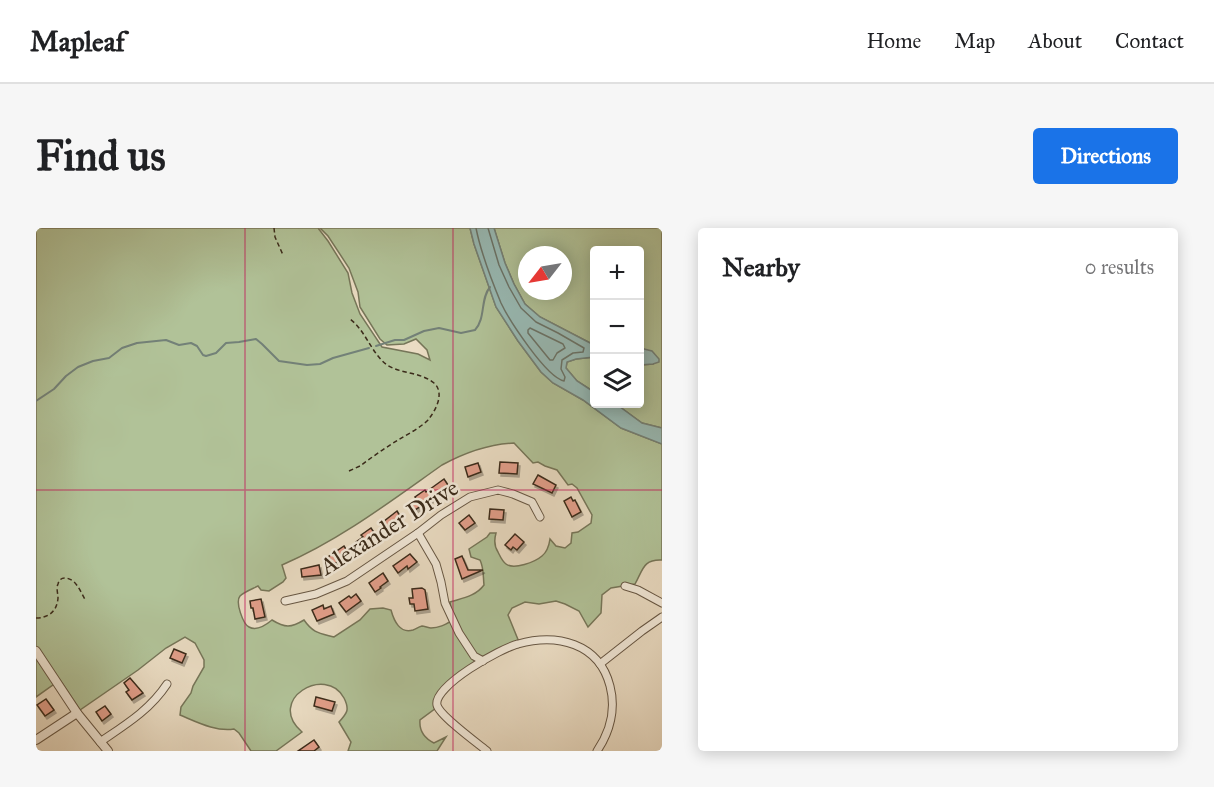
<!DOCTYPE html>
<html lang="en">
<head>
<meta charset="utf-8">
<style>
	:root { --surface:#fff; --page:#f6f6f6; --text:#202124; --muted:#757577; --line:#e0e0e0; --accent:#1a73e8 }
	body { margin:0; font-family:"IM FELL Great Primer",serif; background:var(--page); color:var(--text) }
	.controls { position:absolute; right:18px; top:18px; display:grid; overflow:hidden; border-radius:6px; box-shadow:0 3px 15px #0003 }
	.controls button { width:54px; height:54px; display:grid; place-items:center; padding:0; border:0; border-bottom:2px solid var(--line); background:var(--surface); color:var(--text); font:30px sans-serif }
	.compass { position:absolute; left:482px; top:18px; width:54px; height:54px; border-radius:50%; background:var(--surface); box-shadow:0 3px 15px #0003; rotate:239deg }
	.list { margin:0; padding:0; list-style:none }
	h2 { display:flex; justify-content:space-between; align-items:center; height:78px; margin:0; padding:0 24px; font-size:26px }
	h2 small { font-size:20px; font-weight:400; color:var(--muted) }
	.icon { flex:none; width:33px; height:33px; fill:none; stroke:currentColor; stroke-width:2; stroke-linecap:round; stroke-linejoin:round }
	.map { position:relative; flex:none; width:626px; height:523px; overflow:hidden; border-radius:6px }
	header { display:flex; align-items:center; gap:36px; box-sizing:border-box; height:84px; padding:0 30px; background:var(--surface); border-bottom:2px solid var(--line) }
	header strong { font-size:28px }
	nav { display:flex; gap:33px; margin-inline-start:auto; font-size:21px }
	.intro { display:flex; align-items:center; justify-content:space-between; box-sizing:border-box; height:144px; padding:0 36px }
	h1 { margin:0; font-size:42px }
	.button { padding:15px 27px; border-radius:6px; background:var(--accent); color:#fff; font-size:21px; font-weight:700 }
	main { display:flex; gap:36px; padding:0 36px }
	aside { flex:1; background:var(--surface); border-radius:6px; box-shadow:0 3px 15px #0003 }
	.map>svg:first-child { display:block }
</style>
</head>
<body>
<header>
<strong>Mapleaf</strong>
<nav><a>Home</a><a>Map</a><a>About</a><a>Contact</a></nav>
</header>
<div class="intro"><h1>Find us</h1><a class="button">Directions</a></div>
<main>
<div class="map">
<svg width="626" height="523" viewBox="0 0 626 523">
	<defs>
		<filter id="shadow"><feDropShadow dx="2" dy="3" stdDeviation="0" flood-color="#0004"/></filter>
	</defs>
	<rect width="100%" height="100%" fill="#eadcc3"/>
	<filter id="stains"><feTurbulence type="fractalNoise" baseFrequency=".00333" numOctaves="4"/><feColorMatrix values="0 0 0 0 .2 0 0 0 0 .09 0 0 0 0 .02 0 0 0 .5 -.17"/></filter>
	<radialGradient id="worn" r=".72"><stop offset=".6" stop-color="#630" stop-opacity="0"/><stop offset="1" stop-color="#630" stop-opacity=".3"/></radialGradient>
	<g fill="#b1c298" stroke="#767659" stroke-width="1.5" fill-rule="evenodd">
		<path d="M 0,0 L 282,0 L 292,13 L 312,45 L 316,65 L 324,86 L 346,119 L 382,126 L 394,132 L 391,122 L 380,111 L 368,116 L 351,117 L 344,111 L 324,79 L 322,64 L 313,40 L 292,8 L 284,0 L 434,0 L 438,16 L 460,79 L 482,113 L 505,144 L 517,155 L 547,172 L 585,200 L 626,216 L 626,332 C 607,331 607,342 599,356 L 575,360 L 566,367 L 565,385 L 552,399 L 543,383 L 529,376 L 520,373 L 503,376 L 489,374 L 476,380 L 472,387 L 483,414 L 412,457 L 400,480 L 384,492 C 383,503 388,510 398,515 L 410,509 L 401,523 L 312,523 L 315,514 L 303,494 C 311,485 314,482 308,470 C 290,436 229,472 266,504 L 240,523 L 215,523 L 203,505 L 198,501 C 180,504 161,494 144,487 L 145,479 L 155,465 L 157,458 L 168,439 L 168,432 L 159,415 L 149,409 L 130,420 L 102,442 L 44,482 L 24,452 L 0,469 ZM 478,215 L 497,235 L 502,234 L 509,238 L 521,242 L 532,257 L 536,256 L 541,260 L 556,287 L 555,295 L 542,304 L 536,305 L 535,315 L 529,320 L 520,318 L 514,311 C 513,318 511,324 506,328 C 499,334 478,342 470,336 C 466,333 464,328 462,324 C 458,318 458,312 460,305 L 454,305 L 451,309 L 433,321 L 435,329 L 444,332 C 448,340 447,348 448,357 C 440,368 427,370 414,374 L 417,392 C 410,396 404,400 395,400 C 393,400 388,398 386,398 C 382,399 380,401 377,402 C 364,406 358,393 355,382 L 347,380 L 334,381 L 324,392 L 298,409 C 283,405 277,405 268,392 C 255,400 249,400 236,392 C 230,397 220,403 213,399 C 207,396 199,374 204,368 C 208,364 216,361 222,358 L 225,362 L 233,363 L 247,354 L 250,350 L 246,337 C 304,312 355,273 406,237 C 428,225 453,216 478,215 Z"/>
		<path d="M 458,0 L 626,0 L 626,200 L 606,195 L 580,176 L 604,176 L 604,137 L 617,136 L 616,124 L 604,120 L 604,22 L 558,22 L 558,117 L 504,89 L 489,76 L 478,56 L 469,35 ZM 491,27 L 527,27 L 527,63 L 491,63 Z"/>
		<polygon points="558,129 558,164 541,153 530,140 531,134 540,131"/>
	</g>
	<g fill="#98bbb6" stroke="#738178" stroke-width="1.5">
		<polygon points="434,0 458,0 469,35 478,56 489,76 504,89 558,117 558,129 540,131 531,134 530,140 541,153 558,164 558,176 580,176 606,195 626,200 626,216 585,200 547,172 517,155 505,144 482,113 460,79 438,16"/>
		<polygon points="604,120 616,123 623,131 623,134 617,136 604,137"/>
	</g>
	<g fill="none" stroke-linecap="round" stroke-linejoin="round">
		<g stroke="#6a7368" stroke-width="1.5">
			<path d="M 440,0 C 445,25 455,51 465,75 C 473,92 510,149 528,153 L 529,149 L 525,141 L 526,132 L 537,125 L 547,124 L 548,120 L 522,105 L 500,94 L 485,80 L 473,59 L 463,37 L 452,0"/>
			<polygon points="494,100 527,116 529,120 521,125 517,132 514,132 492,105 492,102"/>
		</g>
		<g stroke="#738178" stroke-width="2">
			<path d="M 340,118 L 359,112 L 368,112 L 388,103 L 403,100 L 425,105 L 439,102 C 450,90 444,71 454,59"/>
			<polyline points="0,173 18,161 30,148 42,139 57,133 73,130 86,120 101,115 130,112 143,117 155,115 161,118 167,127 170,128 180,125 190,115 203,114 220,111 226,116 243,133 271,137 284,136 297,130 333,120"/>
		</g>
	</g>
	<g fill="#e39f8b" stroke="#3b2b1a" stroke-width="1.5" filter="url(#shadow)">
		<polygon points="464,234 482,235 481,246 463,245"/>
		<polygon points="442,235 445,244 432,249 429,239"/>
		<polygon points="502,247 520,257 516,265 497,256"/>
		<polygon points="408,251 414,260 379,282 375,276 381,272 379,269 389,262 390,264"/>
		<polygon points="535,269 537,273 539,272 545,284 536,289 528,273"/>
		<polygon points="454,281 468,282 467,292 453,291"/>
		<polygon points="361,283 367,293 358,299 357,298 351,301 347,294"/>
		<polygon points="433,287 439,295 429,302 423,295"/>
		<polygon points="335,300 341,309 326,322 320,314 327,309 325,307"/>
		<polygon points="479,306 488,314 481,322 477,319 475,322 469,317"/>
		<polygon points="308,318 313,326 304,333 304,332 298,336 292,329"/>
		<polygon points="374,326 381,334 372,341 371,338 362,345 357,338"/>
		<polygon points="426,328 432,342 447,342 426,351 419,331"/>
		<polygon points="283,337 285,347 266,349 265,341"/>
		<polygon points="347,345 352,353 344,359 345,360 339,364 333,355"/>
		<polygon points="386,360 389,362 392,381 379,383 378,376 374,376 373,370 377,370 376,361"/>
		<polygon points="320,366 325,373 310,384 303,375 313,368 315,370"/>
		<polygon points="225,371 229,389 219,391 217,380 215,380 214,373"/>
		<polygon points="287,377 288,381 295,378 298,386 281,393 276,382"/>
		<polygon points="138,421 150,426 146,435 134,430"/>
		<polygon points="94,450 107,465 96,472 90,464 93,462 88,455"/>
		<polygon points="280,469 299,474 296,483 278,478"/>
		<polygon points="10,471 18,482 9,488 1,477"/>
		<polygon points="69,478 75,486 66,493 60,484"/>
		<polygon points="278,512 283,519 278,523 262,523"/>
	</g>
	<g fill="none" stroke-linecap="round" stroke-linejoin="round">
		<g stroke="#675744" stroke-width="9">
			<g id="minor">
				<polyline points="382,305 400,336 405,354 409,375 423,405 438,428 447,433"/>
				<polyline points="589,358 602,362 626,375"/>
				<polyline points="249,373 280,366 311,353 382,305 405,287 434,269 462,262 477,266 496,274 504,289"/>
				<polyline points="564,436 606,403 626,389"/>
				<path d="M 64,514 C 89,497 114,482 131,456"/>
				<path d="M 451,523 C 441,515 403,487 401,477 C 397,458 465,420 482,416 C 521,405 563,415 574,458 C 580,481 574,504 561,523"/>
			</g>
		</g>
		<g stroke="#675744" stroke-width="10">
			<g id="tertiary">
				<polyline points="0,423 41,485 72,523"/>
				<polyline points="0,512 41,485"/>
			</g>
		</g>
		<g stroke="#3b2b1a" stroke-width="1.5" stroke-dasharray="4.5 3" stroke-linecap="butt">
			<polyline points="238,0 239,9 247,27"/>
			<path d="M 313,243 L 324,238 C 336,229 349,220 362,212 C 372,206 384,200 392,192 C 400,182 409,165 398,155 C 385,144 365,146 351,137 C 335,125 330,103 314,91"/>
			<path d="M 0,390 C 13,390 21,383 22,370 C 22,366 20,360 22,356 C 24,348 31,349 37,353 C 43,358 46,367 50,373"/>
		</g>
		<use href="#minor" stroke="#f1e8d8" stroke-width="7"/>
		<use href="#tertiary" stroke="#f1e8d8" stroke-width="8"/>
	</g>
	<path fill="none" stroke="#c2185b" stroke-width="1.5" stroke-opacity="0.55" d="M 209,0 L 209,523M 417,0 L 417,523M 0,262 L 626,262"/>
	<g text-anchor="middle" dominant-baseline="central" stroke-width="5" stroke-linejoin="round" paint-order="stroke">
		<g font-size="24" fill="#3b2b1a" stroke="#f1e8d8">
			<text transform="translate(353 299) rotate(-32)">Alexander Drive</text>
		</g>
	</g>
	<rect width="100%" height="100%" filter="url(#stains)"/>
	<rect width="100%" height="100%" fill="url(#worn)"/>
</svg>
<div class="controls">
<button>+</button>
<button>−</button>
<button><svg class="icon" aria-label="layers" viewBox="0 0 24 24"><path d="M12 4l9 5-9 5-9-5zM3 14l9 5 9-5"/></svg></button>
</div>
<svg class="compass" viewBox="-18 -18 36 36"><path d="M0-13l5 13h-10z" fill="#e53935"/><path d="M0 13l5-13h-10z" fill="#757577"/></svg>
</div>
<aside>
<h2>Nearby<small>0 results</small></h2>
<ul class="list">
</ul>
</aside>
</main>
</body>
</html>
